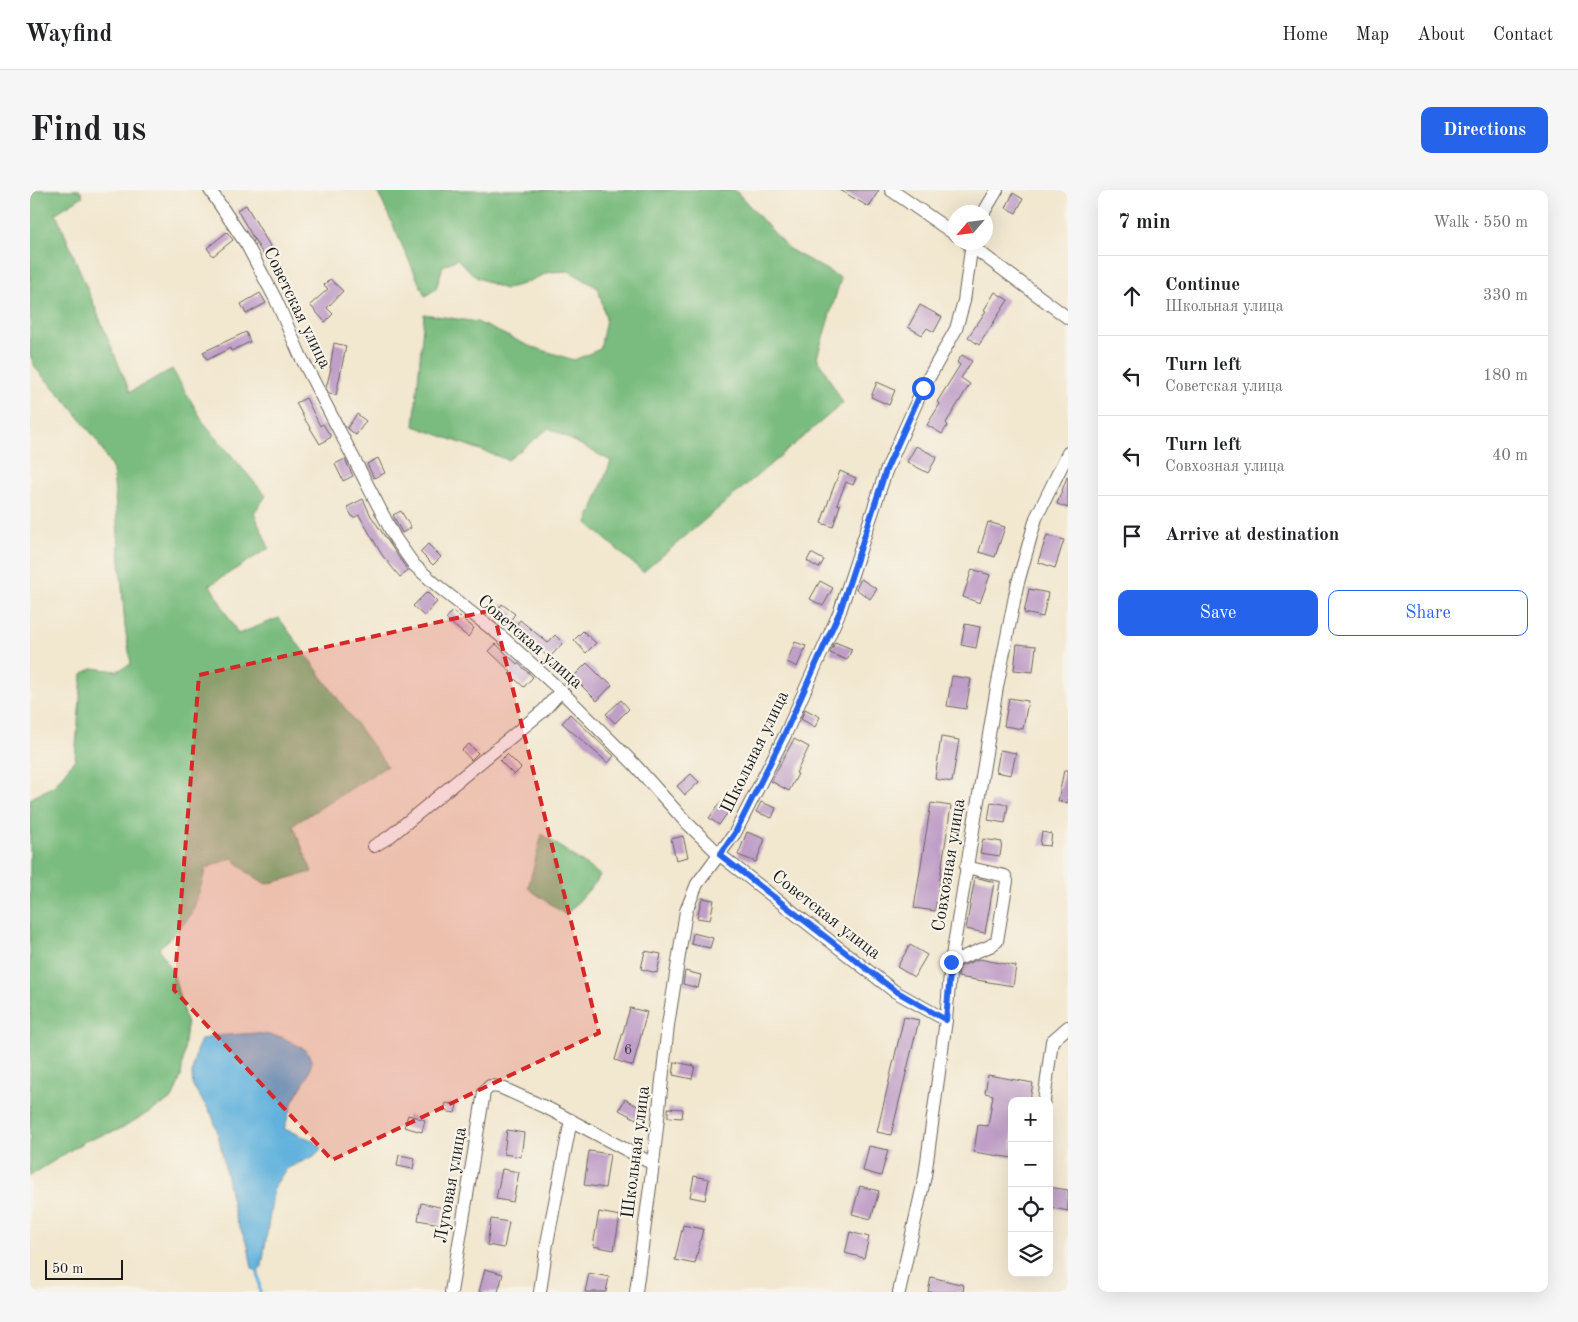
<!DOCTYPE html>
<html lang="en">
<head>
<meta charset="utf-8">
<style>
	:root { --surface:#fff; --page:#f6f6f6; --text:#202124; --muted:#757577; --line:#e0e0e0; --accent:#2563eb }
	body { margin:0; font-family:"Old Standard TT",serif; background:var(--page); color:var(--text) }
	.controls { position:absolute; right:15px; bottom:15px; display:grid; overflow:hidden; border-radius:10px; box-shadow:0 5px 20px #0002 }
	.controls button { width:45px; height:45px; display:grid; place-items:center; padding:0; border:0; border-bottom:1px solid var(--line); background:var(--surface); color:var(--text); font:25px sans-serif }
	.compass { position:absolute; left:918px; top:15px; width:45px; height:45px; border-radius:50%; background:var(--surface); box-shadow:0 5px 20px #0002; rotate:242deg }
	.scale { position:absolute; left:15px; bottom:12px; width:78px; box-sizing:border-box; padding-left:5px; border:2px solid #1c1c1c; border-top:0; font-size:14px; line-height:18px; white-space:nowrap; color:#1c1c1c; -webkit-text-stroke:4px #f7f3e8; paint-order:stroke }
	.stop { position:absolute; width:15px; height:15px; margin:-11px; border:4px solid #2563eb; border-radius:50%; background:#fff }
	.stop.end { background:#2563eb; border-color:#fff; box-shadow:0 1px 5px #0008 }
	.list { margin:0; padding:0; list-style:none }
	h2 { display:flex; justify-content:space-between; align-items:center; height:65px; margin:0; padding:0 20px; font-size:21px }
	h2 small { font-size:16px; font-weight:400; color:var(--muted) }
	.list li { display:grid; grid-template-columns:32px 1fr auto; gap:15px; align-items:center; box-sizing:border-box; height:80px; padding:0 20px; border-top:1px solid var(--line) }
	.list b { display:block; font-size:19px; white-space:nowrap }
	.list p { margin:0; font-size:16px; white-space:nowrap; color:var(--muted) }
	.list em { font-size:16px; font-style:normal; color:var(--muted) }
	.actions { display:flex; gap:10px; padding:15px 20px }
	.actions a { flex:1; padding:11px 0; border:1px solid var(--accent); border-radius:10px; text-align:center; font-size:18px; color:var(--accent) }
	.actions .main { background:var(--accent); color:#fff }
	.icon { flex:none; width:28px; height:28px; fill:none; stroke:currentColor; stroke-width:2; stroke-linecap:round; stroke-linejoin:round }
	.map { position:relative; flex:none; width:1038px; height:1102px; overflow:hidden; border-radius:10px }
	header { display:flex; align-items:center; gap:30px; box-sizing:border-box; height:70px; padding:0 25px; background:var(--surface); border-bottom:1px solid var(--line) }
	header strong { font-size:24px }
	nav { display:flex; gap:28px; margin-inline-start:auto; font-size:18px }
	.intro { display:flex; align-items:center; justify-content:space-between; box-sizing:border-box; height:120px; padding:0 30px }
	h1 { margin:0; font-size:35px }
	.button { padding:12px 22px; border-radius:10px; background:var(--accent); color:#fff; font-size:18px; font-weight:700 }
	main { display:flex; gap:30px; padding:0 30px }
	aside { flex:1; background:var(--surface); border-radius:10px; box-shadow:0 5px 20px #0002 }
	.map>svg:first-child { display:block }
</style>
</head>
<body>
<header>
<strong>Wayfind</strong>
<nav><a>Home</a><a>Map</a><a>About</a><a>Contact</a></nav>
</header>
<div class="intro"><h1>Find us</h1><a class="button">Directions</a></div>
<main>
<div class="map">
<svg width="1038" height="1102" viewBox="0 0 1038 1102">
	<rect width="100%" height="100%" fill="#f7f3e8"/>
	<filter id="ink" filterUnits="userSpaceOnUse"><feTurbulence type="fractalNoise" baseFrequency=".02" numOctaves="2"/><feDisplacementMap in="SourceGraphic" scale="10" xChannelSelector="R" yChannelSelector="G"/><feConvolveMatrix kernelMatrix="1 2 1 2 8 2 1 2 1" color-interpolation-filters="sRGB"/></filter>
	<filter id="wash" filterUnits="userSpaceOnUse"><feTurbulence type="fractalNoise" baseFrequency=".0096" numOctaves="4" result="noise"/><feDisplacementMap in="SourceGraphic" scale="20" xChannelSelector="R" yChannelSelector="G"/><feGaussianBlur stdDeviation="1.12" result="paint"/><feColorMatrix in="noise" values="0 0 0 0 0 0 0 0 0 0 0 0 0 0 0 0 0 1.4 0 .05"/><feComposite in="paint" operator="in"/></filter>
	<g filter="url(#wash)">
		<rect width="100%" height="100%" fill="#f2e7cf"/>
		<g fill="#7abc7f" stroke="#4b6c4e">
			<path d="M 0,0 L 50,0 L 53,6 L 26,23 L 100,202 L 142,179 L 174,233 L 236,306 L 224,323 L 239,358 L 180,395 L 208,444 L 249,428 L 357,576 L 263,635 L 282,682 L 236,694 L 217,682 L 202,668 L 176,678 C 171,694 168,712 159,727 C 151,739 139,749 129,758 L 144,786 L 157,835 L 151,887 L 142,909 L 88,940 L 55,951 L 0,986 L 0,609 L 25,595 L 45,569 L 52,484 L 63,478 L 87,481 L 101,474 L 95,437 L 83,280 L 66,249 L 37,212 L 6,179 L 0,165 Z"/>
			<polygon points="347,0 705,0 759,59 811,88 787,167 813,213 613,382 557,333 581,271 519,238 478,270 384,236 394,124 447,132 499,156 544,170 570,159 576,129 568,98 539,81 519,82 493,94 474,99 446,87 427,69 413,76 406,99 395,106"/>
			<polygon points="512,644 570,685 566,692 536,725 498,698"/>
		</g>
		<polygon fill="#62b2dd" stroke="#3f677c" points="226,843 252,847 276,860 282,871 278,886 263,911 254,939 282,950 292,958 284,966 256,979 244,997 232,1076 228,1082 222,1078 218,1056 205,1027 188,943 182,925 163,896 162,884 166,861 171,850 184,846"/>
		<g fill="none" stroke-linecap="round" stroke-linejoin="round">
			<polyline stroke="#62b2dd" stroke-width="3" points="228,1082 230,1102"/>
		</g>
		<g id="blocks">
			<g fill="#bf9ec7">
				<polygon points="810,0 849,0 839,17"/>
				<polygon points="983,3 993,9 986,23 976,18"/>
				<polygon points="216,15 243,61 234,66 207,20"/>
				<polygon points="197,42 203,50 183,66 177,58"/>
				<polygon points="300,89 313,101 297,118 303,124 295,132 280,115 298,99 294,95"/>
				<polygon points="965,102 978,110 949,155 938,147 956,121 954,120"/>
				<polygon points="230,103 236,113 216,124 211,114"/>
				<polygon points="890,115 912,127 904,142 897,138 892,145 878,137"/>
				<polygon points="216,142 220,152 201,161 200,158 177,170 173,162"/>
				<polygon points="304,153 316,156 306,205 299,204 296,198 301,178 300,178"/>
				<polygon points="932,165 942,171 931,188 940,194 916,233 918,235 912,244 897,235 910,214 907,212 930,175 927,172"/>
				<polygon points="847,192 865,200 859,215 841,207"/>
				<polygon points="276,208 290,236 293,234 301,247 290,254 274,228 266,213"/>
				<polygon points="327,224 336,231 326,245 317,238"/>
				<polygon points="886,256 907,267 898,283 877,272"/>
				<polygon points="348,268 355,283 344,288 337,274"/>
				<polygon points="315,269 323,286 313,291 305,274"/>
				<polygon points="810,281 826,288 823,295 816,292 807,314 810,315 803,337 791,333 801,304"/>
				<polygon points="1037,287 1038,287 1038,318 1027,314"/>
				<polygon points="333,309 341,326 378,381 370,387 352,365 329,325 323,328 317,317"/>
				<polygon points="371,321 381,338 372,343 363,325"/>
				<polygon points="958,332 975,337 965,367 949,362"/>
				<polygon points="1017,345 1034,350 1025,378 1008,372"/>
				<polygon points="398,354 411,367 403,375 390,362"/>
				<polygon points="781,363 794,370 789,378 777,371"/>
				<polygon points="942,379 960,385 950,413 933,407"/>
				<polygon points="831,389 847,399 840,409 826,399"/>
				<polygon points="790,391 803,398 793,416 780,409"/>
				<polygon points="999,399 1018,403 1013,427 994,423"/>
				<polygon points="397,402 407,412 394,426 383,416"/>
				<polygon points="472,414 485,424 480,431 467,421"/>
				<polygon points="422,421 444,438 438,447 416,429"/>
				<polygon points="490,430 518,453 525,445 533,453 519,468 499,449 484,438"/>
				<polygon points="935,434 950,437 946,458 931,455"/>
				<polygon points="553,441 566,453 556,463 544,450"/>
				<polygon points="765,452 776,456 767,477 757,472"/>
				<polygon points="805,452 822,459 817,470 800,463"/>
				<polygon points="466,454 487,474 488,473 503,487 494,497 479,484 481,482 459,461"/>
				<polygon points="987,454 1006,456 1003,482 984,480"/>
				<polygon points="557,473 574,490 576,489 582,495 567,511 550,494 547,498 540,490"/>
				<polygon points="922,486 941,489 936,519 917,516"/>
				<polygon points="979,508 998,511 993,539 974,536"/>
				<polygon points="591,510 599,519 585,533 576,524"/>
				<polygon points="775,519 790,527 785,537 771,529"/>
				<polygon points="540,524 584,566 578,573 532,533"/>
				<polygon points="911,547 929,550 922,592 905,589"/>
				<polygon points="764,549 779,557 766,583 768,584 759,601 741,591"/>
				<polygon points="439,554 448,563 441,570 432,560"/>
				<polygon points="970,560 986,563 981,585 966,582"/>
				<polygon points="477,564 491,578 484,585 470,571"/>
				<polygon points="1034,580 1038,580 1038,613 1028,611"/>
				<polygon points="661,584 669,592 655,605 647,596"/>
				<polygon points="691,611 701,618 689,635 679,628"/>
				<polygon points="731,612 746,618 742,628 726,622"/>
				<polygon points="961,612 978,615 975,633 958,630"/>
				<polygon points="901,613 921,616 905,721 884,718"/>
				<polygon points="717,642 735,649 726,672 708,665"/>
				<polygon points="1012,642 1022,644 1020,656 1010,655"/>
				<polygon points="653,646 658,667 646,670 641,649"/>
				<polygon points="953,649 972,652 970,666 950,663"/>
				<polygon points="945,687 964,692 955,743 936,739"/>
				<polygon points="672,708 684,710 680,730 667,728"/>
				<polygon points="663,743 683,748 680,758 661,754"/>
				<polygon points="880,755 897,765 884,787 867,777"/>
				<polygon points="615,761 631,764 627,783 611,779"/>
				<polygon points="949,769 986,776 983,796 928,787 929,777"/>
				<polygon points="655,781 671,785 668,798 653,794"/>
				<polygon points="600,818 617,822 603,876 585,870"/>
				<polygon points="874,827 889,830 861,945 847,942"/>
				<polygon points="645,872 665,876 662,889 643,885"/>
				<polygon points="958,885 1003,893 1000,910 982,911 982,968 944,962 948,935 958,936 963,905 955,903"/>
				<polygon points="595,909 611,918 606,929 589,920"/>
				<polygon points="416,913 427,915 425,923 414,921"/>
				<polygon points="638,918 653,919 652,928 638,927"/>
				<polygon points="378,925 395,930 392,942 374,937"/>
				<polygon points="477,940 494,943 491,967 474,964"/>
				<polygon points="839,956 858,960 851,986 833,981"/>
				<polygon points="559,961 580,964 575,998 554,995"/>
				<polygon points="369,965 385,968 383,979 367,976"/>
				<polygon points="472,979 489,982 483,1012 466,1009"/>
				<polygon points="664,986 679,989 675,1010 660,1007"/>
				<polygon points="830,996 849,1001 841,1029 822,1024"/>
				<polygon points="1019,997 1038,1000 1038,1021 1019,1017"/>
				<polygon points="391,1013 414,1018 410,1034 388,1030"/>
				<polygon points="569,1022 590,1026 584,1060 563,1056"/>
				<polygon points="461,1029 479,1032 474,1058 457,1055"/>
				<polygon points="653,1035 673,1039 665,1074 645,1070"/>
				<polygon points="820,1042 839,1047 834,1068 815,1063"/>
				<polygon points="455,1079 473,1084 468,1102 449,1102"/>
				<polygon points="559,1083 579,1087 576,1102 555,1102"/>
				<polygon points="901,1087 934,1095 933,1102 898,1102"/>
			</g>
		</g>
	</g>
	<g filter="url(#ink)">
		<use href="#blocks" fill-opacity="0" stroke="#67635b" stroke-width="1"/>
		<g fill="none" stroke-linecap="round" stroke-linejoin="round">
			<g stroke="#67635b" stroke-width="14">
				<g id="minor">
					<polyline points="180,0 217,55 246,110 270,165 365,348 384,375 410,398 472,447 531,501 604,574 654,630 690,665 864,801 916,830"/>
					<polyline points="861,0 926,45"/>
					<polyline points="954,22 967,0"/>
					<polyline points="936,52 1038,128"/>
					<polyline points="344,656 359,647 513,521 531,501"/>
					<polyline points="921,772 960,756 967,751 977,691 975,686 936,677"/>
					<polyline points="1014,911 1022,851 1038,837"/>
					<polyline points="421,1102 454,902 460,896 470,897 521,920 623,974"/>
					<polyline points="510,1102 517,1053 541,930"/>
					<polyline points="606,1102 623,974 638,835 656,721 667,694 705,643 755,545 810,421 856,281 893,198 926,139 934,111 942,52"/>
					<polyline points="869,1102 895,986 916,830 921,772 967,497 987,396 1006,328 1038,263"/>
				</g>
			</g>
			<use href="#minor" stroke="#fff" stroke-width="12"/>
		</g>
	</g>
	<g fill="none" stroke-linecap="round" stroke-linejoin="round" filter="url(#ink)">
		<polyline stroke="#2563eb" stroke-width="6" points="893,198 856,280 810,421 754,545 705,643 690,665 864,800 916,830 921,772"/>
	</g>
	<path fill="#d62828" fill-opacity="0.2" stroke="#d62828" stroke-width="4" stroke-dasharray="10 6" stroke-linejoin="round" d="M 463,420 L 569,843 L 302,970 L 144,800 L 169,485 Z"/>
	<g text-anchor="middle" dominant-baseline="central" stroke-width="4.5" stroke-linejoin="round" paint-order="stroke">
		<g font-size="15" fill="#453c47">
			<text x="598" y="860">6</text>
		</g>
		<g font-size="18" fill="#1c1c1c" stroke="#f7f3e8">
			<text transform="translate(267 118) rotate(64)">Советская улица</text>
			<text transform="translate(500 452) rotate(41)">Советская улица</text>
			<text transform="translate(725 562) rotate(-64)">Школьная улица</text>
			<text transform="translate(919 675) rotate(-81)">Совхозная улица</text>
			<text transform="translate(796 725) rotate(38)">Советская улица</text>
			<text transform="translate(606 962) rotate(-83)">Школьная улица</text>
			<text transform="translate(421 995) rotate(-80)">Луговая улица</text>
		</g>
	</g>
</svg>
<div class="controls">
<button>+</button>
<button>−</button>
<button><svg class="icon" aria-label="locate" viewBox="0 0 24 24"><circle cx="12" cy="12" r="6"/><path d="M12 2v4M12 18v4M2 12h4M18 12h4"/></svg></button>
<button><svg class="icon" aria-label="layers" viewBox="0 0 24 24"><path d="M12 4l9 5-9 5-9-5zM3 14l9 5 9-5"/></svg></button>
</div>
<svg class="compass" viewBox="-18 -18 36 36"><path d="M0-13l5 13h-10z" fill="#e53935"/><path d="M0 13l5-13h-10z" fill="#757577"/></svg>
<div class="scale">50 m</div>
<div class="stop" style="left:893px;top:198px"></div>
<div class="stop end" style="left:921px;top:772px"></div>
</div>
<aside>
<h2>7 min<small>Walk · 550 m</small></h2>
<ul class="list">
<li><svg class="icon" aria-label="ahead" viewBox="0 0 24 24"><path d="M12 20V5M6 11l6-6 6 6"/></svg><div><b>Continue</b><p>Школьная улица</p></div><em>330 m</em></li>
<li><svg class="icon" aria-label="left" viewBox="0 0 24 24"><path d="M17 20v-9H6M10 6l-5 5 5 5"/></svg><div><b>Turn left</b><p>Советская улица</p></div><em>180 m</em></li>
<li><svg class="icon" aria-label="left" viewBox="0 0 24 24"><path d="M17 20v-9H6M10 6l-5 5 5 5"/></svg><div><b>Turn left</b><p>Совхозная улица</p></div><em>40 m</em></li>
<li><svg class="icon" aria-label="arrive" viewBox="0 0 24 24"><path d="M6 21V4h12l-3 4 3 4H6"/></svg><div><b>Arrive at destination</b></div></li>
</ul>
<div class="actions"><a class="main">Save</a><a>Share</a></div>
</aside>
</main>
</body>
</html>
